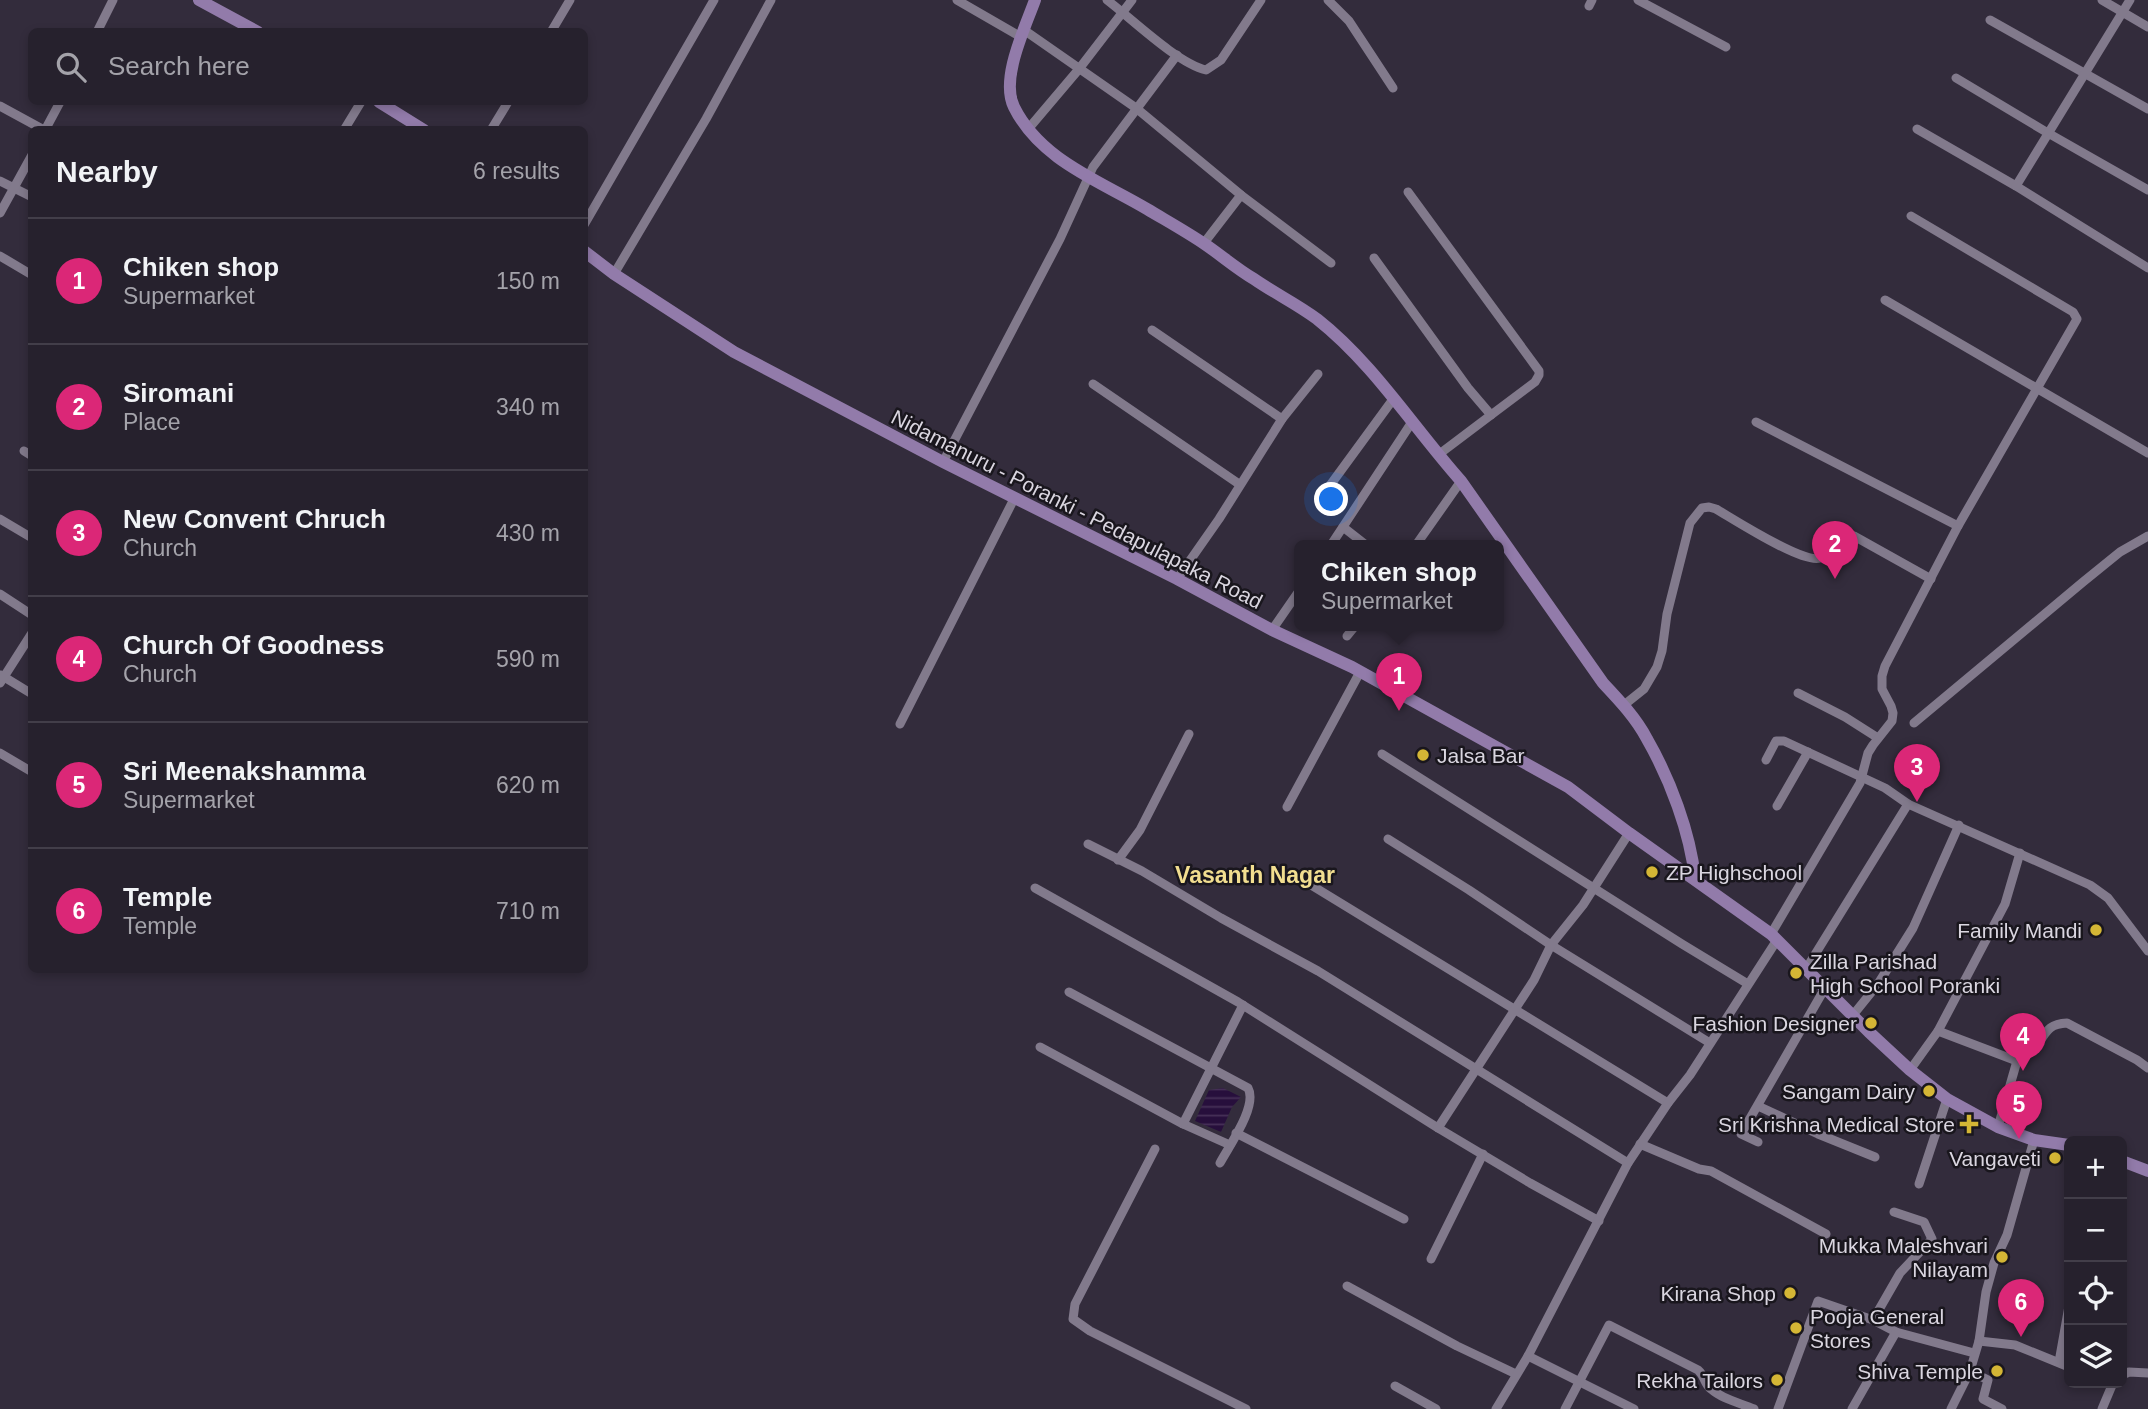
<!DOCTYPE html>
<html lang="en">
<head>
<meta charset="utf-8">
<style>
	:root { --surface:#26212d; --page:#2e2935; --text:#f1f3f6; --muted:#a4a3aa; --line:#423e49; --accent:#db2777 }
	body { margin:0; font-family:Helvetica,sans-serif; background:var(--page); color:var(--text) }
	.controls { position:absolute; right:21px; bottom:21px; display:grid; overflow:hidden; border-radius:10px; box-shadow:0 4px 10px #0003 }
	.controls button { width:63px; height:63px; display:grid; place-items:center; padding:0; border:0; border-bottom:2px solid var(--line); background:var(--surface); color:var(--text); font:35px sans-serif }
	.you { position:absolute; left:1332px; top:500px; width:24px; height:24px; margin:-18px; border:5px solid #fff; border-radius:50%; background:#1a73e8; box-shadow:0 0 0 10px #1a73e833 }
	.badge { display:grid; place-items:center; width:46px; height:46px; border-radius:50%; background:var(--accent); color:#fff; font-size:23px; font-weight:700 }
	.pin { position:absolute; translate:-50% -58px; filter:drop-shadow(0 2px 4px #0008) }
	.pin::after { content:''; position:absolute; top:37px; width:24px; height:21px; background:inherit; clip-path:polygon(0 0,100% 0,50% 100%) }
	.popup { position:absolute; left:1294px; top:540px; width:210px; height:91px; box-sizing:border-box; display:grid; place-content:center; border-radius:10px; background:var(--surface); filter:drop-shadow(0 2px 5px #0005); font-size:23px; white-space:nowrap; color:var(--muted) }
	.popup b { font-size:26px; color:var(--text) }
	.popup::after { content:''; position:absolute; left:50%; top:100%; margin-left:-14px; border:14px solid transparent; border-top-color:var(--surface) }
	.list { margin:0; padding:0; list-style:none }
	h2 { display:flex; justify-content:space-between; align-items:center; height:91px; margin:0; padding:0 28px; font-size:30px }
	h2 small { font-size:23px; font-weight:400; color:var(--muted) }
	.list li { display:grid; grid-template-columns:46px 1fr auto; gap:21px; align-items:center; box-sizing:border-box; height:126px; padding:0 28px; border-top:2px solid var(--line) }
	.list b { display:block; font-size:26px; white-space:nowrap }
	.list p { margin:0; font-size:23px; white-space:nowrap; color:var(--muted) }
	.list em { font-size:23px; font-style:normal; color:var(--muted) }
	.icon { flex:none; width:38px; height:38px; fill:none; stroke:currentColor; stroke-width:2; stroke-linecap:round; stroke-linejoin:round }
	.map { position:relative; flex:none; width:2148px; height:1409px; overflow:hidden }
	.search { position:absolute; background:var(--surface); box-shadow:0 4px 10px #0003; left:28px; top:28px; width:560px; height:77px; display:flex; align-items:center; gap:18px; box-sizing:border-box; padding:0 24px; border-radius:10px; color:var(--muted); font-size:26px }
	.panel { position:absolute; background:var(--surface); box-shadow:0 4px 10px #0003; left:28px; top:126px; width:560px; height:847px; border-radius:10px }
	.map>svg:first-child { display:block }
</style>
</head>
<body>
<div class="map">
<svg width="2148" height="1409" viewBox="0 0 2148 1409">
	<defs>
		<pattern id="water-rules" width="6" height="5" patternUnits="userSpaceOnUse" patternTransform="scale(1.75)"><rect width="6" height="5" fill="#270f3c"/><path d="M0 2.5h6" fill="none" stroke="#463158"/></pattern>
	</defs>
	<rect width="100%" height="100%" fill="#332c3c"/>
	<polygon fill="url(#water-rules)" points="1223,1088 1241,1097 1232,1107 1221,1132 1195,1121 1209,1090"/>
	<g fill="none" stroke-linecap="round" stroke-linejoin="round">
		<g stroke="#827a8c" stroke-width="9">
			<polyline points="957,0 1021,37"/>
			<path d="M 1107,0 C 1132,19 1177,63 1206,70 L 1221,60 L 1261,0"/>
			<polyline points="1328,0 1349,21 1393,88"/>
			<polyline points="1638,0 1726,47"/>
			<polyline points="2102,0 2148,27"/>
			<polyline points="1589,6 1592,0"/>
			<polyline points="1990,20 2148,109"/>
			<polyline points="1024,30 1136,108 1241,195 1331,263"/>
			<polyline points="97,32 113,0"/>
			<polyline points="551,32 570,0"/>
			<polyline points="1956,78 2048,133 2148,190"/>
			<polyline points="0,106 44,130"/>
			<polyline points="1029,128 1079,69 1132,0"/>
			<polyline points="1917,129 2016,186 2148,268"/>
			<polyline points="45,130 60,102"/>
			<polyline points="344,130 361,102"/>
			<polyline points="491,130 508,102"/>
			<polyline points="0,181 32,197"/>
			<polyline points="2016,186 2130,0"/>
			<polyline points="1408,192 1539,371 1539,375 1535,382 1491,415"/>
			<polyline points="0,213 32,155"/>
			<polyline points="584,225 714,0"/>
			<polyline points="1204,243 1241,195"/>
			<polyline points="0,256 32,275"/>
			<polyline points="1374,258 1468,388 1491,415 1438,455"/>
			<polyline points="614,274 706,119 771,0"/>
			<polyline points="1885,300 2148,453"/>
			<polyline points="1152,330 1282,419"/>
			<polyline points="1093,384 1239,484"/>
			<polyline points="1756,422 1958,526"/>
			<polyline points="24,451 32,456"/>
			<polyline points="943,462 1060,239 1093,167 1177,55"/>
			<polyline points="1323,495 1394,398"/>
			<polyline points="0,519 32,538"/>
			<polyline points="1343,527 1366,545"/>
			<polyline points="1331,545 1412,422"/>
			<polyline points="1416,545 1461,481"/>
			<polyline points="1177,579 1219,519 1282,419 1318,374"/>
			<polyline points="0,594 32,615"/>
			<polyline points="1272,630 1299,591"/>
			<polyline points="1347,636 1356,625"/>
			<polyline points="1,675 32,694"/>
			<polyline points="0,683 32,633"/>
			<polyline points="1798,693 1845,717 1878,738"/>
			<path d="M 1624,705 L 1644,689 L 1657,667 L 1662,651 L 1667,614 L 1690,523 L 1702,508 L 1709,507 L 1716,509 C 1735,520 1803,564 1820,558 L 1834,539 L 1845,533 L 1854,536 L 1931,579"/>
			<polyline points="1914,723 2083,582 2120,552 2148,536"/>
			<polyline points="900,724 1015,497"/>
			<polyline points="0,753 32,772"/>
			<polyline points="1382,754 1682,944 1748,984"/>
			<polyline points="1766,760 1776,741 1784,741 1885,788 1908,804"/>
			<polyline points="1777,806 1808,752"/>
			<polyline points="1287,807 1360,672"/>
			<polyline points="1388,839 1469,890 1551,945 1710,1043"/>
			<polyline points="1088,844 1142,871 1221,918 1318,971 1628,1163"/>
			<polyline points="1118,860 1140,830 1189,734"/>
			<polyline points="1311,885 1668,1103"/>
			<polyline points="1035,888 1238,1002 1438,1128 1530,1183 1599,1221"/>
			<polyline points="1771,934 1860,783 1868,753 1873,745 1892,721 1893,713 1891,706 1882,689 1882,676 1885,666 1958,526 2077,319 2073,312 1911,216"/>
			<polyline points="1806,969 1908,804 2090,885 2108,898 2148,951"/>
			<path d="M 1069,992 L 1248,1088 C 1258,1106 1229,1146 1220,1163"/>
			<polyline points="1853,1015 1878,984 1913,928 1959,825"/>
			<polyline points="1938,1031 2017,1061"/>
			<polyline points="1040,1047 1183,1124 1230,1145"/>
			<polyline points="1910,1070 1938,1031 2005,904 2020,853"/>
			<polyline points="1758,1106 1818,1134 1875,1157"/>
			<polyline points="1183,1124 1243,1005"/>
			<path d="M 1998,1127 L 2017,1061 C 2022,1058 2028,1055 2032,1051 C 2046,1038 2043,1024 2067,1023 L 2137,1060 L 2148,1068"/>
			<polyline points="1438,1128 1534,980 1551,945 1583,905 1629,833"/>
			<polyline points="1236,1133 1404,1219"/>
			<polyline points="1758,1142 1741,1134 1825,988"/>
			<polyline points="1640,1144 1699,1169 1711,1171 1826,1234"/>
			<polyline points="1155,1149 1075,1304 1073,1319 1090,1331 1246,1409"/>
			<polyline points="1919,1184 1947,1099"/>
			<polyline points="1431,1259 1483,1154"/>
			<polyline points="1347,1286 1457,1346 1516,1374"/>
			<polyline points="1873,1320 1900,1273 1932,1239 1924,1222 1894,1212"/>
			<polyline points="1979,1341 2015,1345 2069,1367"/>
			<polyline points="1528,1356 1634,1409"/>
			<polyline points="2059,1362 2069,1306"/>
			<polyline points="1970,1371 1988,1380 1983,1399 2002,1409"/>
			<polyline points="2122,1375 2129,1372 2148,1373"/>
			<polyline points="1395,1386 1436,1409"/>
			<polyline points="1496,1409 1528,1356 1628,1163 1668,1103 1690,1075 1777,940"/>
			<path d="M 1565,1409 L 1609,1325 L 1698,1370 C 1705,1376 1704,1384 1711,1389 C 1722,1399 1740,1403 1754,1409"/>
			<polyline points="1778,1409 1818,1301 1873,1320 1896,1332 1974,1353"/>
			<polyline points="1852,1409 1896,1332"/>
			<polyline points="1951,1409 1970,1371 1979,1341 1986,1292 1994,1263 2007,1235 2034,1140"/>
			<polyline points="2102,1409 2113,1383"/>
		</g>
		<g stroke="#927baa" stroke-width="12">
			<polyline points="199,0 258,32"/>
			<path d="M 1035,0 C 1025,28 1000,79 1014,107 C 1040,160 1100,181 1147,209 C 1167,221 1187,232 1206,245 C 1222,256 1237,269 1254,279 C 1274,293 1297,304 1317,319 C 1374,364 1413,427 1461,481 L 1603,683 C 1619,700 1636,718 1647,739 C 1670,779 1690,832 1695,878"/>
			<polyline points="379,102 424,130"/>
			<polyline points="584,251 614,274 734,352 943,462 1177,579 1272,630 1352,667 1568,787 1629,833 1771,934 1869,1032 1910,1070 1947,1099 1998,1127 2034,1140 2069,1145"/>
			<polyline points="2122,1161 2148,1171"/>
		</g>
	</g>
	<g fill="#d4b635" stroke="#19161d" stroke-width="2.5">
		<circle cx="1423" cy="755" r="7"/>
		<circle cx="1652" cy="872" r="7"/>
		<circle cx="2096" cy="930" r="7"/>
		<circle cx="1796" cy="973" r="7"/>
		<circle cx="1871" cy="1023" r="7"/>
		<circle cx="1929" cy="1091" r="7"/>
		<path d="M1965.5 1113.5h7v7h7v7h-7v7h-7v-7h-7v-7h7z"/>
		<circle cx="2055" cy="1158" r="7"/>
		<circle cx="2002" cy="1257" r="7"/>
		<circle cx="1790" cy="1293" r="7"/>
		<circle cx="1796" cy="1328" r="7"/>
		<circle cx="1997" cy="1371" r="7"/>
		<circle cx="1777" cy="1380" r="7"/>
	</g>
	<g text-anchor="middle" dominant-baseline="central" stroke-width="5" stroke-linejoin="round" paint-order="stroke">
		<g font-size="21" fill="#dad6e0" stroke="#19161d">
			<text transform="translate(1077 509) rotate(27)">Nidamanuru - Poranki - Pedapulapaka Road</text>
		</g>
		<g font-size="21" fill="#dad6e0" stroke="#19161d" text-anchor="end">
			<text x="1437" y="755" text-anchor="start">Jalsa Bar</text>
			<text x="1666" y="872" text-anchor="start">ZP Highschool</text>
			<text x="2082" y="930">Family Mandi</text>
			<text x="1810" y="961" text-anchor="start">Zilla Parishad<tspan x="1810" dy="24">High School Poranki</tspan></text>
			<text x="1857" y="1023">Fashion Designer</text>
			<text x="1915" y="1091">Sangam Dairy</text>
			<text x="1955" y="1124">Sri Krishna Medical Store</text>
			<text x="2041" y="1158">Vangaveti</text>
			<text x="1988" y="1245">Mukka Maleshvari<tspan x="1988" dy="24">Nilayam</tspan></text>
			<text x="1776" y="1293">Kirana Shop</text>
			<text x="1810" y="1316" text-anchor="start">Pooja General<tspan x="1810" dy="24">Stores</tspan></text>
			<text x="1983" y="1371">Shiva Temple</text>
			<text x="1763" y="1380">Rekha Tailors</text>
		</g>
		<g font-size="23" font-weight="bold" fill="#f2de90" stroke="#19161d">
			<text x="1255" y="875">Vasanth Nagar</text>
		</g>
	</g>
</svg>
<div class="controls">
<button>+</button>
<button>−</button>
<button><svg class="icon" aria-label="locate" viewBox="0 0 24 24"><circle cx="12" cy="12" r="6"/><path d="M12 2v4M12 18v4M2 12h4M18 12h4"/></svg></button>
<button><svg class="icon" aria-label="layers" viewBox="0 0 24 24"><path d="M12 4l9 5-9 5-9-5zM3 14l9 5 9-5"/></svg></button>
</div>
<div class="you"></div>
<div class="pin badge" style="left:1399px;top:711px">1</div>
<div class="popup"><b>Chiken shop</b>Supermarket</div>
<div class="pin badge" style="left:1835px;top:579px">2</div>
<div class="pin badge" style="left:1917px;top:802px">3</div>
<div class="pin badge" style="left:2023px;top:1071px">4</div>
<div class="pin badge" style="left:2019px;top:1139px">5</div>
<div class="pin badge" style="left:2021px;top:1337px">6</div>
<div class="search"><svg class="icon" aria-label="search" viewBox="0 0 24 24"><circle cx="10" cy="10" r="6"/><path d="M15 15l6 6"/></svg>Search here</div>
<section class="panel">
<h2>Nearby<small>6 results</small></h2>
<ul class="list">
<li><span class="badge">1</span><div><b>Chiken shop</b><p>Supermarket</p></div><em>150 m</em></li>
<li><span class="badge">2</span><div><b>Siromani</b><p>Place</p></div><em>340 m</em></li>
<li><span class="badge">3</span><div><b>New Convent Chruch</b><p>Church</p></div><em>430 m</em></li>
<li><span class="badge">4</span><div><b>Church Of Goodness</b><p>Church</p></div><em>590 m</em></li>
<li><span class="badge">5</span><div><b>Sri Meenakshamma</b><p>Supermarket</p></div><em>620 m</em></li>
<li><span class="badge">6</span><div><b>Temple</b><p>Temple</p></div><em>710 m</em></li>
</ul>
</section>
</div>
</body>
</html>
